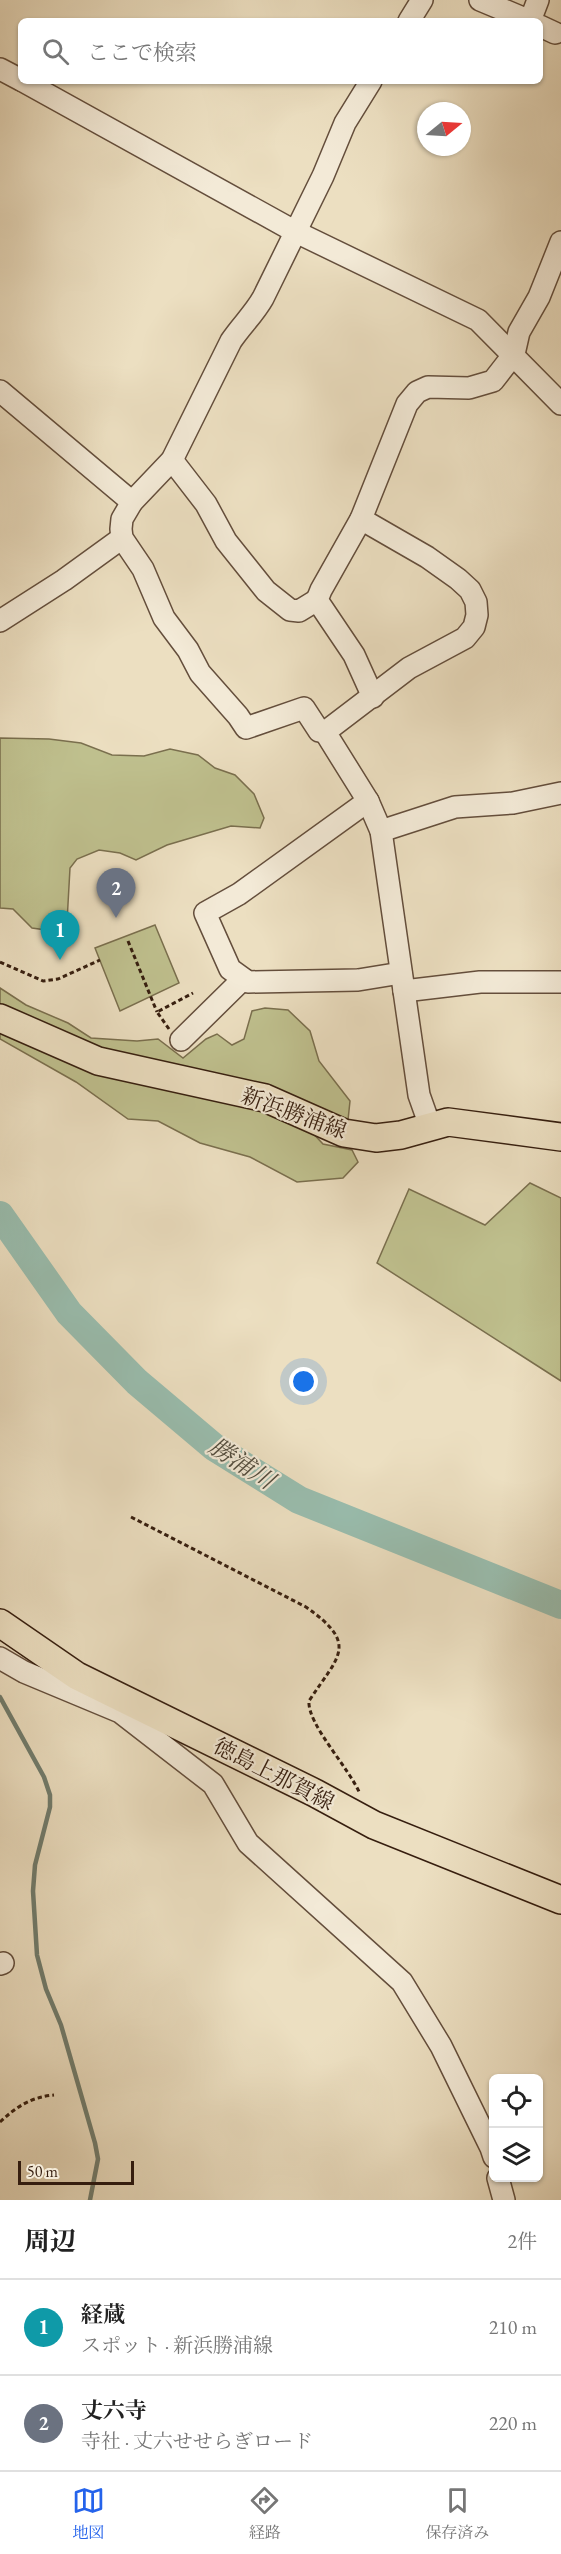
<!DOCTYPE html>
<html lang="ja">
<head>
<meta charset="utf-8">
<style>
	:root { --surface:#fff; --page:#f2f2f2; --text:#222; --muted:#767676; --line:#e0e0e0; --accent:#2563eb }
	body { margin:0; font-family:"EB Garamond","Noto Serif JP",serif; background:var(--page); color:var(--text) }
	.controls { position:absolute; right:18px; bottom:18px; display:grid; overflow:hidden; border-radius:9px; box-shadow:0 2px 4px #0004 }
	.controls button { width:54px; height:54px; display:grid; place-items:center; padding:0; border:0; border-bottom:2px solid var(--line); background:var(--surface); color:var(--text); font:30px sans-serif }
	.compass { position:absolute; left:417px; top:102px; width:54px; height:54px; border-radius:50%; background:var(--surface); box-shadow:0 2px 4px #0004; rotate:72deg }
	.scale { position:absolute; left:18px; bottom:15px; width:116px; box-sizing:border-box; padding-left:6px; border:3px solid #361e0f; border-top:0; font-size:16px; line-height:21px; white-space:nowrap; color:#361e0f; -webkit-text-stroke:4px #f3ead7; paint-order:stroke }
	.you { position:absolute; left:304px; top:1382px; width:21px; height:21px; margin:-15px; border:4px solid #fff; border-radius:50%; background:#1a73e8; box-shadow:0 0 0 9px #1a73e833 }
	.badge { display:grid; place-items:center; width:39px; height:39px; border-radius:50%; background:var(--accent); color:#fff; font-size:20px; font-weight:700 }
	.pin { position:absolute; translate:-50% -50px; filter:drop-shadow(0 2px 3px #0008) }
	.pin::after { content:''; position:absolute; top:32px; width:21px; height:18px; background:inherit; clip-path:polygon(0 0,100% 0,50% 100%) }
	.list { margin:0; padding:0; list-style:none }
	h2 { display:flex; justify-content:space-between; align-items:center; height:78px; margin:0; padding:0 24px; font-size:26px }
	h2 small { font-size:20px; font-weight:400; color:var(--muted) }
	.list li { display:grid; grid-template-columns:39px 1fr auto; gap:18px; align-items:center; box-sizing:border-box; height:96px; padding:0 24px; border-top:2px solid var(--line) }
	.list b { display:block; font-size:22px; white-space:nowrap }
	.list p { margin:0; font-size:20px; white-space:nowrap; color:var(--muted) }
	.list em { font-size:20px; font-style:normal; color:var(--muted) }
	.icon { flex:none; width:33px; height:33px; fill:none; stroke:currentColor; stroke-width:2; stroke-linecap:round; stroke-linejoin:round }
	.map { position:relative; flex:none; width:561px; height:2200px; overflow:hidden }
	.search { position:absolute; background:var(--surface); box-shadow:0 2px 4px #0004; left:18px; right:18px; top:18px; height:66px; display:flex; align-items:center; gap:15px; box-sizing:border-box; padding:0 21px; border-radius:9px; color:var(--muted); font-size:22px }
	.sheet { height:270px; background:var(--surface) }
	nav { display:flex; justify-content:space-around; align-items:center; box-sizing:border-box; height:84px; border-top:2px solid var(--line); background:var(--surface); font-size:16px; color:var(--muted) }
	nav a { display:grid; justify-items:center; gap:3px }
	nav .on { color:var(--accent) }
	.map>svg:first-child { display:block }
</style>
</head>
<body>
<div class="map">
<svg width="561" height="2200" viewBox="0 0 561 2200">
	<rect width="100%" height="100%" fill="#ecdfc1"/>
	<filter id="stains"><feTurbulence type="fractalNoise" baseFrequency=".00333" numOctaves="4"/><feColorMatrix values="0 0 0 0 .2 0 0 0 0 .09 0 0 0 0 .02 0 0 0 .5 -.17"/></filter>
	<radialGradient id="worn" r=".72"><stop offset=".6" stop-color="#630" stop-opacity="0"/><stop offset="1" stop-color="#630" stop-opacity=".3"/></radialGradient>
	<g fill="#bfc08e" stroke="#7a6f4e" stroke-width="1.5">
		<polygon points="0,738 49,739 81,743 112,755 144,756 170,749 198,755 215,768 235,775 254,794 264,818 260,828 231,826 167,845 136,860 120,853 99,850 77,859 70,868 67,922 53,931 32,928 13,909 0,908"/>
		<polygon points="155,925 179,983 120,1011 95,948"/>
		<polygon points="0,988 26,1005 68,1023 91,1038 137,1041 158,1039 183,1058 206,1039 217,1034 232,1045 244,1039 252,1011 265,1008 288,1010 310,1031 319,1061 350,1101 348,1120 323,1109 308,1128 323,1144 352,1150 358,1162 343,1178 297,1182 250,1157 200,1143 158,1121 128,1119 76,1082 0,1039"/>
		<polygon points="530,1183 561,1198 561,1381 377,1263 409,1189 485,1225"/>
	</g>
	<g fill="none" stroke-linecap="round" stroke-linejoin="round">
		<polyline stroke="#717d6e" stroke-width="4.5" points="0,1697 44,1777 50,1795 50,1807 35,1865 33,1891 37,1955 46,1989 61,2025 95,2143 98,2159 90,2200"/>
		<polyline stroke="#99bdae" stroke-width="28" points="0,1215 69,1313 137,1382 214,1447 299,1500 561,1605"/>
		<g stroke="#644e3c" stroke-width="24">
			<g id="minor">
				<polyline points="480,0 530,21"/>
				<polyline points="409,21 422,0"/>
				<polyline points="530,21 538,0"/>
				<polyline points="540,26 555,33"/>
				<polyline points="0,69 21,80"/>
				<polyline points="23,81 294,231 478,320 561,404"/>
				<polyline points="0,391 132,502"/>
				<polyline points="172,460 206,504 226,541 266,591 290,610 299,611 317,600"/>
				<polyline points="361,519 427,557 458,579 470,590 476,602 477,615 474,627 465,638 409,668 325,732 368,801 381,831 419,1095 430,1126"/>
				<polyline points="0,621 64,580 122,538"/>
				<polyline points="373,697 354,655 317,600 321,590 361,519 407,404 417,392 428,387 469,388 493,381 514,354 519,332 539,297 561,242"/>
				<path d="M 325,732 L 319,731 L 304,708 L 246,728 L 238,716 L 200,673 L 188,650 L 164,618 L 143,569 L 122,538 L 121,529 L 122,519 L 132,502 L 172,460 L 231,341 C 241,326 254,314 263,298 L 323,176 L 345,123 L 371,81"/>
				<polyline points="368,801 239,894 205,913 230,969 248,982 358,980 401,973"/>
				<polyline points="381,831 455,807 513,803 561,793"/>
				<polyline points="404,991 480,982 561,982"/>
				<polyline points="181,1040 243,979"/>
				<polyline points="0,1658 24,1672 120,1712 213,1784 248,1843 402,1982 441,2046 491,2148 494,2157"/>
				<polyline points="0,1964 3,1963"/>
				<polyline points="498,2178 504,2200"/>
			</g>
		</g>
		<g stroke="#361e0f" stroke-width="30">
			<g id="major">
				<polyline points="0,1018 98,1061 265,1098 344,1133 376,1138 401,1135 448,1122 561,1137"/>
				<polyline points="0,1623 77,1676 315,1793 374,1825 561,1900"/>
			</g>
		</g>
		<g stroke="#361e0f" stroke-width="3" stroke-dasharray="4.5 3" stroke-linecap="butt">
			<polyline points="128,941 157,1012"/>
			<polyline points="0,962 43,981 58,979 100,960"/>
			<polyline points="169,1029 157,1012 193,993"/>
			<path d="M 131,1517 L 306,1607 C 360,1645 338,1656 309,1701 C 307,1724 350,1769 360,1794"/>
			<path d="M 0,2122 C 16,2107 31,2097 54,2095"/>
		</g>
		<use href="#minor" stroke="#f3ead7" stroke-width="21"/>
		<use href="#major" stroke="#ecdfc1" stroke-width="27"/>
	</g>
	<g text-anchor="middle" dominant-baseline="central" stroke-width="4.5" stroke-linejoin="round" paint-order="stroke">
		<g font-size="22" fill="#361e0f" stroke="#f3ead7">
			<text transform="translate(294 1113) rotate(20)">新浜勝浦線</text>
			<text transform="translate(274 1774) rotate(27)">徳島上那賀線</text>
		</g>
		<g font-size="24" font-style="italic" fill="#544e3f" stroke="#f3ead7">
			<text transform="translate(242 1463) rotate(33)">勝浦川</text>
		</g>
	</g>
	<rect width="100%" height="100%" filter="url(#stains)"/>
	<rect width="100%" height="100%" fill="url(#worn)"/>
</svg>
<div class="controls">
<button><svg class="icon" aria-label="locate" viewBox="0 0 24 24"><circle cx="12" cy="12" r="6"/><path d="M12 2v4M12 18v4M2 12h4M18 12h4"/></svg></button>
<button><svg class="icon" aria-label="layers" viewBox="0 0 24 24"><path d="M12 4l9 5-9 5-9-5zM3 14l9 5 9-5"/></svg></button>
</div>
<svg class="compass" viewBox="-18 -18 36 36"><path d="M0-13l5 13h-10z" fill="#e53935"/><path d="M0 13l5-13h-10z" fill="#767676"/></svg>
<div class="scale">50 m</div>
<div class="you"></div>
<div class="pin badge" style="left:60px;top:960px;background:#0f9aa8">1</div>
<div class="pin badge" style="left:116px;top:918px;background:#6b7280">2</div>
<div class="search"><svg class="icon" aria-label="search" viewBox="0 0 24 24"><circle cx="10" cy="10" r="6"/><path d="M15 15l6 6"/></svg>ここで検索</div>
</div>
<section class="sheet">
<h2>周辺<small>2件</small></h2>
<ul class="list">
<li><span class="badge" style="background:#0f9aa8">1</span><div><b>経蔵</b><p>スポット · 新浜勝浦線</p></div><em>210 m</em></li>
<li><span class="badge" style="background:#6b7280">2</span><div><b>丈六寺</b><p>寺社 · 丈六せせらぎロード</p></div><em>220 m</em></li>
</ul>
</section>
<nav>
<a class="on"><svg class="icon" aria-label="map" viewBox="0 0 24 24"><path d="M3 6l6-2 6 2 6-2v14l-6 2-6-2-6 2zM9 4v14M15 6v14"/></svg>地図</a>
<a><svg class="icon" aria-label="directions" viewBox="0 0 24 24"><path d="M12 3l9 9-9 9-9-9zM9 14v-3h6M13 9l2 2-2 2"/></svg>経路</a>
<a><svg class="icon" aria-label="saved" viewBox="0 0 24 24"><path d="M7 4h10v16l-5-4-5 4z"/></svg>保存済み</a>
</nav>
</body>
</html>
